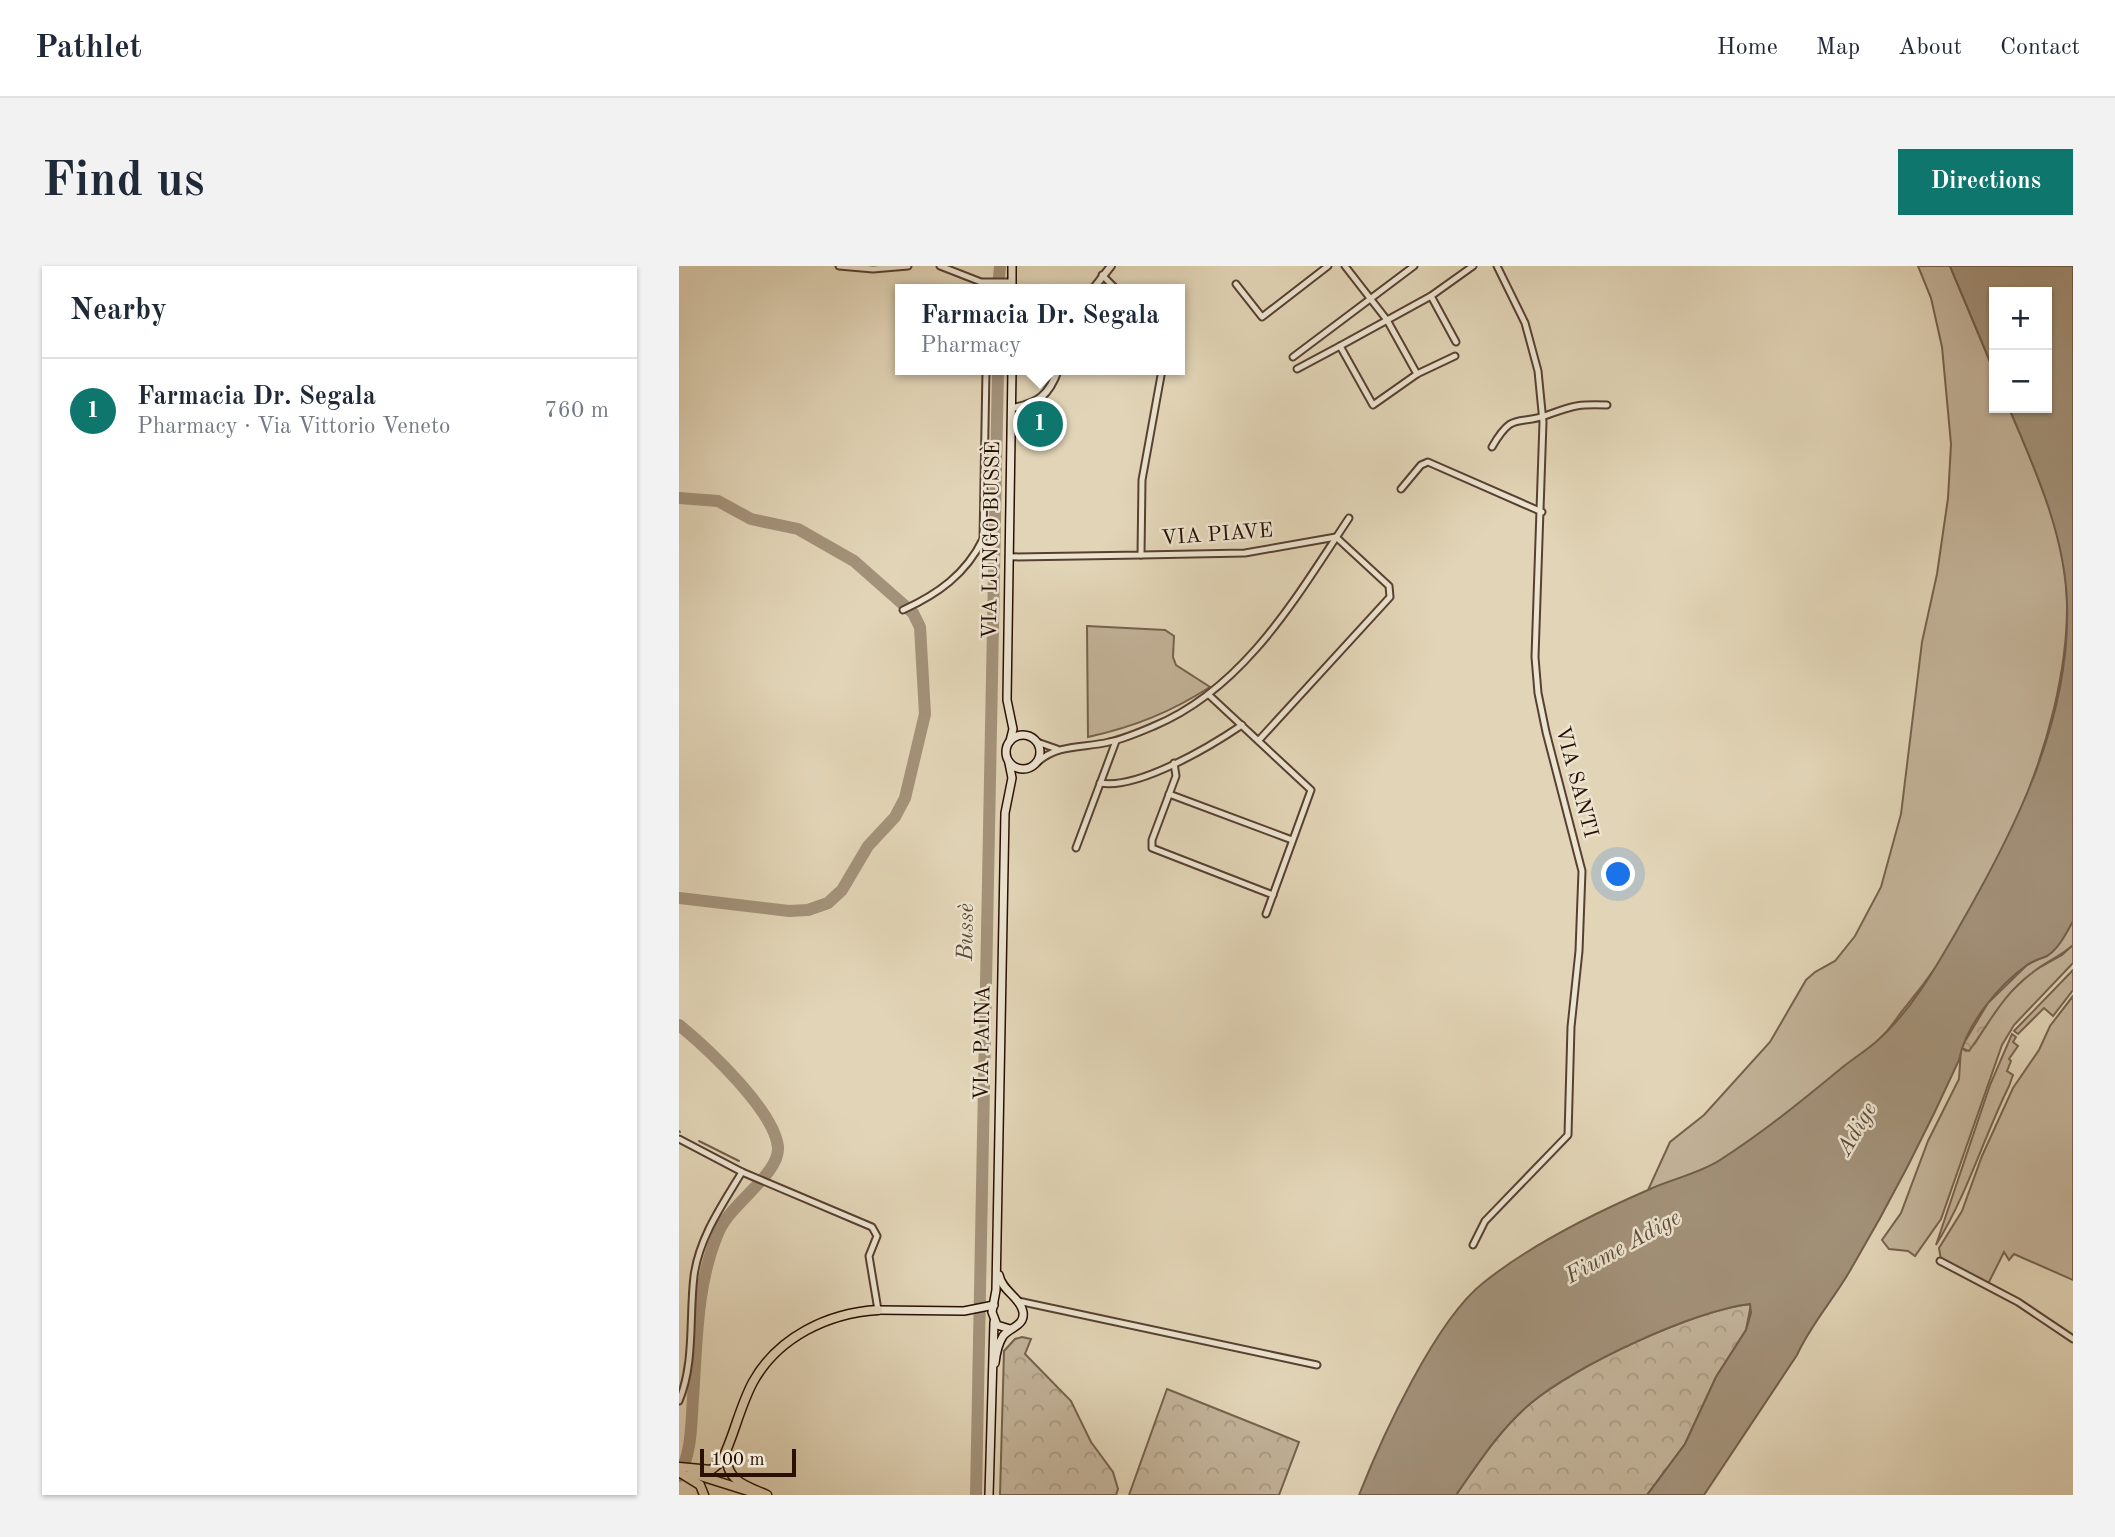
<!DOCTYPE html>
<html lang="en">
<head>
<meta charset="utf-8">
<style>
	:root { --surface:#fff; --page:#f2f2f3; --text:#1f2937; --muted:#747a83; --line:#e0e1e3; --accent:#0f766e }
	body { margin:0; font-family:"Old Standard TT",serif; background:var(--page); color:var(--text) }
	.controls { position:absolute; right:21px; top:21px; display:grid; overflow:hidden; border-radius:0px; box-shadow:0 2px 5px #0004 }
	.controls button { width:63px; height:63px; display:grid; place-items:center; padding:0; border:0; border-bottom:2px solid var(--line); background:var(--surface); color:var(--text); font:35px sans-serif }
	.scale { position:absolute; left:21px; bottom:18px; width:96px; box-sizing:border-box; padding-left:7px; border:4px solid #290f04; border-top:0; font-size:19px; line-height:24px; white-space:nowrap; color:#290f04; -webkit-text-stroke:5px #ece4d0; paint-order:stroke }
	.you { position:absolute; left:940px; top:609px; width:24px; height:24px; margin:-18px; border:5px solid #fff; border-radius:50%; background:#1a73e8; box-shadow:0 0 0 10px #1a73e833 }
	.badge { display:grid; place-items:center; width:46px; height:46px; border-radius:50%; background:var(--accent); color:#fff; font-size:23px; font-weight:700 }
	.pin { position:absolute; translate:-50% -50%; border:4px solid #fff; box-shadow:0 2px 7px #0006 }
	.popup { position:absolute; left:216px; top:18px; width:290px; height:91px; box-sizing:border-box; display:grid; place-content:center; border-radius:0px; background:var(--surface); filter:drop-shadow(0 2px 5px #0005); font-size:23px; white-space:nowrap; color:var(--muted) }
	.popup b { font-size:26px; color:var(--text) }
	.popup::after { content:''; position:absolute; left:50%; top:100%; margin-left:-14px; border:14px solid transparent; border-top-color:var(--surface) }
	.list { margin:0; padding:0; list-style:none }
	h2 { display:flex; justify-content:space-between; align-items:center; height:91px; margin:0; padding:0 28px; font-size:30px }
	h2 small { font-size:23px; font-weight:400; color:var(--muted) }
	.list li { display:grid; grid-template-columns:46px 1fr auto; gap:21px; align-items:center; box-sizing:border-box; height:105px; padding:0 28px; border-top:2px solid var(--line) }
	.list b { display:block; font-size:26px; white-space:nowrap }
	.list p { margin:0; font-size:23px; white-space:nowrap; color:var(--muted) }
	.list em { font-size:23px; font-style:normal; color:var(--muted) }
	.map { position:relative; flex:none; width:1394px; height:1229px; overflow:hidden; border-radius:0px }
	header { display:flex; align-items:center; gap:42px; box-sizing:border-box; height:98px; padding:0 35px; background:var(--surface); border-bottom:2px solid var(--line) }
	header strong { font-size:33px }
	nav { display:flex; gap:38px; margin-inline-start:auto; font-size:24px }
	.intro { display:flex; align-items:center; justify-content:space-between; box-sizing:border-box; height:168px; padding:0 42px }
	h1 { margin:0; font-size:49px }
	.button { padding:18px 32px; border-radius:0px; background:var(--accent); color:#fff; font-size:24px; font-weight:700 }
	main { display:flex; gap:42px; padding:0 42px }
	aside { flex:1; background:var(--surface); border-radius:0px; box-shadow:0 2px 5px #0004 }
	.map>svg:first-child { display:block }
</style>
</head>
<body>
<header>
<strong>Pathlet</strong>
<nav><a>Home</a><a>Map</a><a>About</a><a>Contact</a></nav>
</header>
<div class="intro"><h1>Find us</h1><a class="button">Directions</a></div>
<main>
<aside>
<h2>Nearby<small></small></h2>
<ul class="list">
<li><span class="badge">1</span><div><b>Farmacia Dr. Segala</b><p>Pharmacy · Via Vittorio Veneto</p></div><em>760 m</em></li>
</ul>
</aside>
<div class="map">
<svg width="1394" height="1229" viewBox="0 0 1394 1229">
	<defs>
		<pattern id="forest-crowns" width="20" height="18" patternUnits="userSpaceOnUse" patternTransform="scale(1.75)"><rect width="20" height="18" fill="#c3b399"/><path d="M2 6a3 3 0 1 1 6 0M12 15a3 3 0 1 1 6 0" fill="none" stroke="#a89982"/></pattern>
	</defs>
	<rect width="100%" height="100%" fill="#e2d5b7"/>
	<filter id="stains"><feTurbulence type="fractalNoise" baseFrequency=".00286" numOctaves="4"/><feColorMatrix values="0 0 0 0 .2 0 0 0 0 .09 0 0 0 0 .02 0 0 0 .5 -.17"/></filter>
	<radialGradient id="worn" r=".72"><stop offset=".6" stop-color="#630" stop-opacity="0"/><stop offset="1" stop-color="#630" stop-opacity=".3"/></radialGradient>
	<g fill="#c3b399" stroke="#76614e" stroke-width="2">
		<path d="M 1239,0 L 1271,0 L 1315,105 L 1315,142 L 1330,142 C 1356,203 1388,271 1388,339 C 1389,469 1310,640 1228,739 C 1218,751 1209,766 1198,776 C 1149,817 1093,866 1037,897 C 1016,908 991,915 969,924 L 991,876 L 1025,849 L 1091,776 L 1127,714 L 1136,706 L 1156,695 L 1176,670 L 1202,621 L 1222,548 L 1243,376 L 1258,308 L 1269,232 L 1272,178 L 1263,81 L 1252,32 Z"/>
		<path d="M 408,360 L 486,364 L 495,370 L 494,391 L 497,399 L 531,421 C 492,446 455,461 409,471 Z"/>
		<polygon points="1394,679 1394,697 1335,759 1323,779 1262,953 1236,990 1229,985 1210,983 1203,974 1222,947 1249,875 1280,813 1282,782 1287,785 1296,777 1323,734 1354,705 1383,689"/>
		<polygon points="1394,704 1394,724 1374,750 1365,742 1339,768 1335,765"/>
		<polygon points="1394,730 1394,1014 1335,988 1330,994 1325,986 1309,1018 1262,994 1260,982 1283,945 1303,890 1334,822 1360,784 1371,760"/>
		<path d="M 1333,768 L 1337,771 L 1334,776 L 1339,780 L 1330,793 L 1332,795 L 1328,805 L 1334,809 L 1330,820 C 1304,873 1288,929 1257,979 L 1311,819 Z"/>
	</g>
	<g fill="url(#forest-crowns)" stroke="#76614e" stroke-width="2">
		<path d="M 1394,655 L 1394,679 C 1381,691 1366,696 1353,707 C 1324,728 1311,756 1290,785 L 1282,782 L 1309,737 L 1348,699 L 1374,685 Z"/>
		<path d="M 1072,1038 L 1067,1064 L 1037,1111 L 1006,1178 L 968,1229 L 777,1229 C 800,1196 821,1163 852,1137 C 896,1100 1015,1044 1072,1038 Z"/>
		<polygon points="343,1071 352,1073 346,1088 392,1135 412,1176 434,1206 439,1223 437,1229 321,1229 325,1085 336,1073"/>
		<polygon points="488,1123 620,1176 600,1229 450,1229"/>
	</g>
	<path fill="#a3927a" stroke="#725e4b" stroke-width="2" d="M 1271,0 L 1394,0 L 1394,655 C 1388,666 1379,684 1368,690 C 1362,693 1355,694 1348,699 C 1320,719 1287,758 1280,794 C 1248,865 1212,935 1172,1003 C 1155,1033 1132,1058 1118,1089 L 1025,1229 L 968,1229 L 1006,1178 L 1037,1111 L 1067,1064 L 1072,1047 L 1071,1038 C 1016,1044 895,1100 852,1137 C 821,1163 800,1196 777,1229 L 680,1229 C 703,1171 756,1055 804,1017 C 850,980 916,947 969,924 C 992,913 1020,908 1041,894 C 1085,866 1125,833 1165,800 C 1175,792 1188,784 1198,775 C 1233,744 1257,701 1280,661 C 1336,564 1392,453 1388,337 C 1386,269 1356,203 1330,142 L 1368,142 L 1368,26 L 1315,26 L 1315,105 Z"/>
	<g fill="none" stroke-linecap="round" stroke-linejoin="round">
		<g stroke="#725e4b" stroke-width="2">
			<polyline points="0,865 1,866"/>
			<polyline points="20,875 60,895"/>
		</g>
		<g stroke="#a3927a" stroke-width="12">
			<polyline points="319,23 321,0"/>
			<polyline points="0,232 39,235 72,253 119,263 175,295 234,347 241,361 246,448 226,532 216,551 189,580 163,624 149,637 129,644 110,645 0,632"/>
			<path d="M 0,759 C 28,782 95,844 99,881 C 101,908 53,936 40,965 C 17,1017 18,1077 14,1132 C 12,1159 13,1186 0,1210"/>
			<polyline points="297,1229 319,104"/>
		</g>
		<g stroke="#574031" stroke-width="9">
			<g id="minor">
				<polyline points="160,0 194,3 229,0"/>
				<polyline points="261,0 302,16 333,16"/>
				<polyline points="666,0 708,54 738,108"/>
				<polyline points="423,9 437,23"/>
				<polyline points="557,18 583,51 649,0"/>
				<polyline points="752,30 777,76"/>
				<polyline points="776,90 738,108 694,139 661,80 752,30 794,0"/>
				<polyline points="614,91 735,0"/>
				<polyline points="618,103 661,80"/>
				<path d="M 813,181 C 835,143 839,161 871,148 C 896,139 901,138 928,139"/>
				<polyline points="722,223 742,199 749,196 863,246"/>
				<polyline points="462,289 566,287 657,271 710,320 711,331 580,474"/>
				<polyline points="330,291 462,289 463,214 483,104"/>
				<path d="M 224,344 C 259,328 287,308 304,273 L 307,104"/>
				<polyline points="530,429 632,524 587,648"/>
				<polyline points="358,476 378,483"/>
				<path d="M 359,496 C 378,478 406,482 430,476 C 445,473 461,466 475,460 C 566,422 618,330 670,252"/>
				<polyline points="495,497 497,510 473,574 473,582 594,629"/>
				<path d="M 421,517 C 459,524 532,480 563,459"/>
				<polyline points="490,528 613,574"/>
				<polyline points="397,582 437,475"/>
				<polyline points="0,873 63,906 193,961 198,970 190,990 199,1044"/>
				<polyline points="794,979 806,955 889,869 892,761 900,685 903,605 867,466 859,427 856,391 864,156 859,105 846,57 818,0"/>
				<polyline points="1261,995 1339,1036 1394,1073"/>
				<polyline points="339,1035 638,1099"/>
				<path d="M 0,1135 C 16,1097 10,1051 15,1010 C 20,972 43,939 63,906"/>
			</g>
		</g>
		<g stroke="#574031" stroke-width="10">
			<g id="tertiary">
				<polyline points="414,23 432,0"/>
				<path d="M 333,142 C 359,138 370,129 379,104"/>
			</g>
		</g>
		<g stroke="#290f04" stroke-width="10">
			<g id="secondary">
				<polyline points="333,23 333,0"/>
				<circle cx="344" cy="486" r="17"/>
				<polyline points="331,475 334,463 328,434 333,104"/>
				<polyline points="330,497 333,512 326,547 317,1024 313,1046 318,1059 331,1063"/>
				<polyline points="199,1044 285,1045 315,1039"/>
				<path d="M 316,1097 C 317,1088 319,1078 324,1070 C 331,1061 346,1060 344,1046 C 342,1032 323,1025 320,1009"/>
				<polyline points="310,1229 315,1056"/>
			</g>
		</g>
		<g stroke="#290f04" stroke-width="11">
			<g id="primary">
				<path d="M 48,1189 C 46,1215 68,1220 88,1229"/>
				<path d="M 0,1201 L 32,1204 L 42,1196 C 55,1171 60,1142 74,1116 C 99,1071 149,1047 199,1044"/>
				<polyline points="0,1206 21,1219 25,1229"/>
				<polyline points="12,1207 82,1229"/>
			</g>
		</g>
		<use href="#minor" stroke="#ece4d0" stroke-width="5"/>
		<use href="#tertiary" stroke="#ece4d0" stroke-width="6"/>
		<use href="#secondary" stroke="#ece4d0" stroke-width="7"/>
		<use href="#primary" stroke="#e2d5b7" stroke-width="8"/>
	</g>
	<g text-anchor="middle" dominant-baseline="central" stroke-width="5" stroke-linejoin="round" paint-order="stroke">
		<g font-size="21" fill="#290f04" stroke="#ece4d0">
			<text transform="translate(538 269) rotate(-4)">VIA PIAVE</text>
			<text transform="translate(313 274) rotate(-89)">VIA LUNGO BUSSÈ</text>
			<text transform="translate(897 516) rotate(75)">VIA SANTI</text>
			<text transform="translate(304 777) rotate(-89)">VIA PAINA</text>
		</g>
		<g font-size="23" font-style="italic" fill="#604a39" stroke="#ece4d0">
			<text transform="translate(287 666) rotate(-89)">Bussè</text>
			<text transform="translate(1178 863) rotate(-60)">Adige</text>
			<text transform="translate(944 981) rotate(-29)">Fiume Adige</text>
		</g>
	</g>
	<rect width="100%" height="100%" filter="url(#stains)"/>
	<rect width="100%" height="100%" fill="url(#worn)"/>
</svg>
<div class="controls">
<button>+</button>
<button>−</button>
</div>
<div class="scale">100 m</div>
<div class="you"></div>
<div class="pin badge" style="left:361px;top:158px">1</div>
<div class="popup"><b>Farmacia Dr. Segala</b>Pharmacy</div>
</div>
</main>
</body>
</html>
